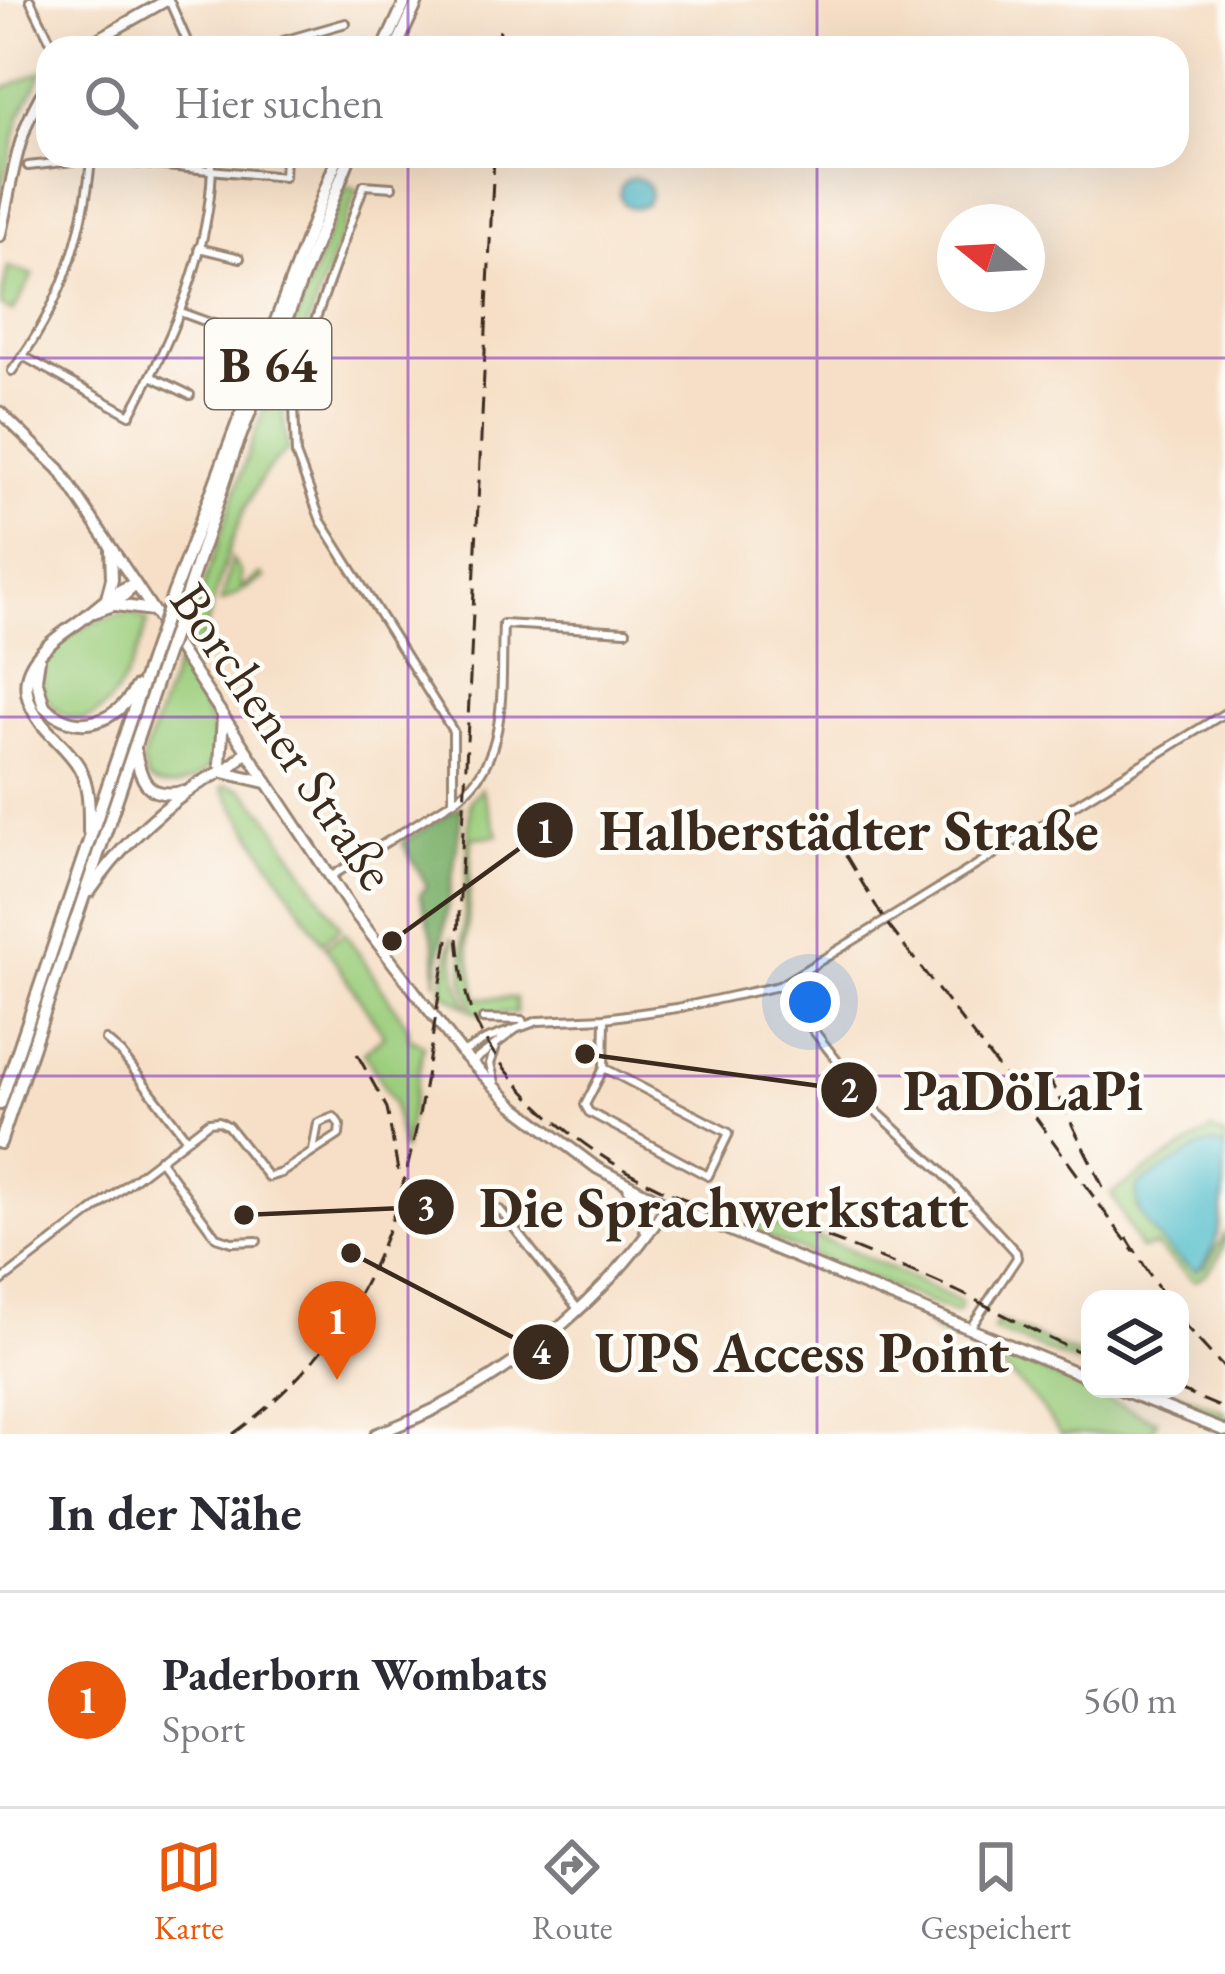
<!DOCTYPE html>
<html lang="de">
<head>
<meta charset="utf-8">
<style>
	:root { --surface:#fff; --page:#f7f7f7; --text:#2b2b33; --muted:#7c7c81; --line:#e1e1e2; --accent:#ea580c }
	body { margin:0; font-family:"EB Garamond",serif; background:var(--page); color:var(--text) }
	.controls { position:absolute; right:36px; bottom:36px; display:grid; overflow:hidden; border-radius:24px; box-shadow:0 12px 48px #0002 }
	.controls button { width:108px; height:108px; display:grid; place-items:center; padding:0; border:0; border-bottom:3px solid var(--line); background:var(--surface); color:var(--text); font:60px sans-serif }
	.compass { position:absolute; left:937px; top:204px; width:108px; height:108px; border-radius:50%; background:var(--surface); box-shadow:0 12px 48px #0002; rotate:288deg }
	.you { position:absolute; left:810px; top:1002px; width:42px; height:42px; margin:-30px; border:9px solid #fff; border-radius:50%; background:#1a73e8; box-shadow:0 0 0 18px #1a73e833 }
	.badge { display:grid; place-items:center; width:78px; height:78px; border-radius:50%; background:var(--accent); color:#fff; font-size:39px; font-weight:700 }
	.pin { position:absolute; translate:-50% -99px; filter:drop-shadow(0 3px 6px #0008) }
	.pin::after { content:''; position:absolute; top:63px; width:42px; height:36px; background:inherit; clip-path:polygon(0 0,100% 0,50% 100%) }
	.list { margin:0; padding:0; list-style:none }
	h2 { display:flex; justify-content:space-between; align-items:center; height:156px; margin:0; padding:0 48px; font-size:51px }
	h2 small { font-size:39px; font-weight:400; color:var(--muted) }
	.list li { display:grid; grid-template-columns:78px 1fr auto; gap:36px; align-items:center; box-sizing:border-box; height:216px; padding:0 48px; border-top:3px solid var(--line) }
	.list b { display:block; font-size:45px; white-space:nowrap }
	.list p { margin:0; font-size:39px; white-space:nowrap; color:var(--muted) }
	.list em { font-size:39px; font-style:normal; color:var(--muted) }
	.icon { flex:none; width:66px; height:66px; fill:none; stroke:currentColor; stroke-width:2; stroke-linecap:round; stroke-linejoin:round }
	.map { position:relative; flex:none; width:1225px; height:1434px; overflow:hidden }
	.search { position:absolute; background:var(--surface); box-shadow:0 12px 48px #0002; left:36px; right:36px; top:36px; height:132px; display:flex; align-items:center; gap:30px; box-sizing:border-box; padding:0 42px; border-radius:36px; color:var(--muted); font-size:45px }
	.sheet { height:372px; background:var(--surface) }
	nav { display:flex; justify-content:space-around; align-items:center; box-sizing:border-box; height:168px; border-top:3px solid var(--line); background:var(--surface); font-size:33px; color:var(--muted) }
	nav a { display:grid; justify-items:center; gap:6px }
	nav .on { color:var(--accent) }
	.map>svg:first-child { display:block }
</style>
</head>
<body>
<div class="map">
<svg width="1225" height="1434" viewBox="0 0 1225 1434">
	<rect width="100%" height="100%" fill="#fdfcf7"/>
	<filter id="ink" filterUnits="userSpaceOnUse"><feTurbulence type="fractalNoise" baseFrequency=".00833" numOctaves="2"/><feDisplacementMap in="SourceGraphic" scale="24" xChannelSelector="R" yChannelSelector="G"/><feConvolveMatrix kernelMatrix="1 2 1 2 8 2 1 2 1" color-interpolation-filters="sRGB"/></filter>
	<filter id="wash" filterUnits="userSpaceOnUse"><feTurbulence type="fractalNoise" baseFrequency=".004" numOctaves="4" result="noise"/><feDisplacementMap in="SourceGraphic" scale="48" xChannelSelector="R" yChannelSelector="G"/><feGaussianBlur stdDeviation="2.7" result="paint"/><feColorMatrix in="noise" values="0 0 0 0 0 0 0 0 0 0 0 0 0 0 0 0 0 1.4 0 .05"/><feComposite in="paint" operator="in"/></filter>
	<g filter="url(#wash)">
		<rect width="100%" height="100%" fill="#f6dfc6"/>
		<g fill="#9cce7d" stroke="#6c7c4e" stroke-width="3">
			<polygon points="43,71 20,116 0,195 0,90"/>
			<path d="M 346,187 L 357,189 L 287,383 L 283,415 L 288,450 C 238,485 217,595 199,652 L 186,639 L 251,444 Z"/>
			<polygon points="8,267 33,275 13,312 0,305"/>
			<polygon points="232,559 241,573 242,589 260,574 264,578 221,603"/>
			<path d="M 133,613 L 148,621 C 136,665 94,767 43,693 C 43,683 42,673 45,664 C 56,635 104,614 133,613 Z"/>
			<path d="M 177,663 C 192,687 217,722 215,751 C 213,779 167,797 147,778 L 142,761 Z"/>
			<polygon points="225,785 242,789 266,814 341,928 322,942 222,788"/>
			<polygon points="481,788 498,835 472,838 467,942 477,998 516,998 516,1013 480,1014 473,1011 464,980 463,939 470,801"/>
			<polygon points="345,933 408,1027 409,1038 424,1045 403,1152 393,1102 364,1052 384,1036 325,946"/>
			<polygon points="452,937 457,981 468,1008 442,992"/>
			<path d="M 1212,1130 L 1225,1137 L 1225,1147 L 1212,1144 L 1136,1207 L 1186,1265 L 1205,1267 L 1225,1235 C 1225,1253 1211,1274 1194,1281 L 1155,1246 L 1140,1249 L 1111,1193 Z"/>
			<path d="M 759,1222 C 832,1235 895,1272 961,1302 L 960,1310 L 955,1313 L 757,1233 Z"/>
			<path d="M 924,1320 L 1157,1421 L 1150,1434 L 1060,1434 C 1042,1404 1010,1372 981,1352 C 959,1337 943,1344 924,1320 Z"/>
			<polygon points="998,1321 1090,1360 1090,1368 993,1330"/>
			<path d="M 1145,1389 C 1174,1389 1198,1401 1225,1412 L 1225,1421 Z"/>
		</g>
		<polygon fill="#7db16c" stroke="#5c6e45" stroke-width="3" points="461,806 460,826 436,983 435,945 420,894 427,886 402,842"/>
		<g fill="#52becc" stroke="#467475" stroke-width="3">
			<circle cx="635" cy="193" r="15"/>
			<path d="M 1212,1144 L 1225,1147 C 1225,1185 1225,1251 1196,1271 C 1172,1257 1128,1215 1138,1185 L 1200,1147 Z"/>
		</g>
	</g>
	<g filter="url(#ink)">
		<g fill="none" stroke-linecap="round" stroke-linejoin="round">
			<g stroke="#988472" stroke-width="12">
				<g id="minor">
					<polyline points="30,0 54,48"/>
					<polyline points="169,0 190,48"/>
					<polyline points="278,48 283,41 346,23"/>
					<polyline points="28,166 91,159 284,177 285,156"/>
					<polyline points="199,248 240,258"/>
					<polyline points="180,312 221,327"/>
					<path d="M 23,356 L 130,415 C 173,338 213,246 212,156"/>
					<path d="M 12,371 C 61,306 83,239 91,160"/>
					<polyline points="151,376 190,395"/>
					<path d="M 453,801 C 511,763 500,686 503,624 L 626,631"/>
					<polyline points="330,877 453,801 453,731 321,521 296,454 293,382 364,185 392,187"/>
					<polyline points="779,986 876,1111 940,1170 1016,1252 1017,1258 971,1327"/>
					<polyline points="483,1019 522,1020 524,1025"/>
					<polyline points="106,1040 121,1053 186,1138"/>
					<polyline points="462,1053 485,1040 538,1021 605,1018 677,1008 779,986 1225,713"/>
					<polyline points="471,1063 516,1029"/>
					<polyline points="604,1068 729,1133 708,1176 589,1112 585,1105 604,1068 605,1018"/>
					<polyline points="495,1082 490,1064 495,1049"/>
					<polyline points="159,1159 216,1237 232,1242 257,1241"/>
					<polyline points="500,1210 578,1309"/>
					<polyline points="0,1282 209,1122 219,1121 228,1126 268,1177 281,1173 339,1135 340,1125 334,1117 318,1123 313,1151"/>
				</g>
			</g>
			<g stroke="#988472" stroke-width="15">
				<g id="secondary">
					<polyline points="82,48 167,0"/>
					<path d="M 0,236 C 12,184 16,129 48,84"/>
					<polyline points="0,412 59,469 353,911 462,1053 513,1105 597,1168 668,1205 1090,1378"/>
					<polyline points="629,1189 640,1207 645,1229"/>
					<polyline points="1119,1389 1225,1431"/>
					<path d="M 376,1434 C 493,1392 600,1308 668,1205"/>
				</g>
			</g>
			<g stroke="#988472" stroke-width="16">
				<g id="trunk">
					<polyline points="384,48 406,0"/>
					<polyline points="396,48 418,0"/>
					<polyline points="174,592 338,156"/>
					<polyline points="107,598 112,579 111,549"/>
					<polyline points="116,605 152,610"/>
					<polyline points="183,605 235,450 350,156"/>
					<polyline points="94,612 113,605 133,587"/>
					<path d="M 39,659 L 36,679 L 44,706 C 76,737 117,723 136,687"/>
					<path d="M 135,751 C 141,782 148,799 183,792"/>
					<polyline points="220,764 223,717"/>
					<polyline points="223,772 266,782"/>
					<path d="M 89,832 C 89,810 90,787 79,767 C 70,751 54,739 42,724 C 8,679 34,653 73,626 C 95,611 110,592 135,584"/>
					<path d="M 90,891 C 118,850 150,818 191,789 C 209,775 232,771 246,751"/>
					<polyline points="0,1104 153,652"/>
					<polyline points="0,1143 162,666"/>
				</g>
			</g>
			<use href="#minor" stroke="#fff" stroke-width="6"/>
			<use href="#secondary" stroke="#fff" stroke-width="9"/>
			<use href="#trunk" stroke="#fff" stroke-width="10"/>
			<g stroke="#3b2a1e" stroke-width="3" stroke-dasharray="18 9" stroke-linecap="butt">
				<polyline points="499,48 500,26"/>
				<path d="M 494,156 L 458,938 C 461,966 463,992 474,1018 C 512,1103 615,1176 701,1205 C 747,1220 796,1225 842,1243 C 881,1259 921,1274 959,1292 C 1003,1313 1045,1339 1090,1356"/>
				<polyline points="832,832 885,921 1020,1096 1134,1252"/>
				<polyline points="357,1054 387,1108 398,1171"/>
				<polyline points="1047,1074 1104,1189"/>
				<polyline points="1127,1238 1165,1299"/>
				<polyline points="1180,1320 1225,1369"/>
				<polyline points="1177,1389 1225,1409"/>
				<path d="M 233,1434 C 412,1303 414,1135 449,934"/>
			</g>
			<g stroke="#988472" stroke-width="16" stroke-linecap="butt">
				<g id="trunk-bridge">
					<polyline points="153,652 174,592"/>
					<polyline points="162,666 183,605"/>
				</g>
			</g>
			<use href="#trunk-bridge" stroke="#fff" stroke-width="10"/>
		</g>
	</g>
	<path fill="none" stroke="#7b2cbf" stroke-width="3" stroke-opacity="0.55" d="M 408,0 L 408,48M 817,0 L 817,48M 408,156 L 408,1434M 817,156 L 817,1434M 0,358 L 1225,358M 0,717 L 1225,717M 0,1076 L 1225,1076"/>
	<g text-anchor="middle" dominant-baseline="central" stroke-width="9" stroke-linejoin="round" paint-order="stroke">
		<rect fill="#fdfcf7" stroke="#75695f" stroke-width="3" x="205" y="319" width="126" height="90" rx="9"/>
		<g font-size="51" font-weight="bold" fill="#3b2a1e">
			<text x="268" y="364">B 64</text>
		</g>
		<g font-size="54" fill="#3b2a1e" stroke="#fdfcf7">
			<text transform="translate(284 736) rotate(56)">Borchener Straße</text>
		</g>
	</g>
	<path fill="none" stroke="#3b2a1e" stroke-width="4.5" d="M392 941L545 830M585 1054L849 1090M244 1215L426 1207M351 1253L541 1352"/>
	<g fill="#3b2a1e" stroke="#fdfcf7" stroke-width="4.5">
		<circle cx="392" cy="941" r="12"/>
		<circle cx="585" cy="1054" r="12"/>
		<circle cx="244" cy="1215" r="12"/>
		<circle cx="351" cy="1253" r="12"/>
		<circle cx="545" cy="830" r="30"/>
		<circle cx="849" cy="1090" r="30"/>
		<circle cx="426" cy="1207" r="30"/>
		<circle cx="541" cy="1352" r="30"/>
	</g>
	<g font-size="36" text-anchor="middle" font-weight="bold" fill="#fff">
		<text x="545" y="843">1</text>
		<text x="849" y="1102">2</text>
		<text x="426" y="1220">3</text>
		<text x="541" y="1364">4</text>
	</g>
	<g font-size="57" text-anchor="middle" font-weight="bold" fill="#3b2a1e" stroke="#fdfcf7" stroke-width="9" stroke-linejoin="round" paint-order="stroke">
		<text x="849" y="850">Halberstädter Straße</text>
		<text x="1023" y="1110">PaDöLaPi</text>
		<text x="724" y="1227">Die Sprachwerkstatt</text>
		<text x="802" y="1372">UPS Access Point</text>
	</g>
</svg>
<div class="controls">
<button><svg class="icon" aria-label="layers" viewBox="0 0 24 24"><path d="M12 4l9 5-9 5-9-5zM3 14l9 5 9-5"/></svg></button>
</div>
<svg class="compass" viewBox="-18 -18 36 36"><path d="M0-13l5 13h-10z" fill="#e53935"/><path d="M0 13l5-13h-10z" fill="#7c7c81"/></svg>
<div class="you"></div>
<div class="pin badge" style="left:337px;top:1380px">1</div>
<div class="search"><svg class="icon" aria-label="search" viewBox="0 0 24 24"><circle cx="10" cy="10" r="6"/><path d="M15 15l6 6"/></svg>Hier suchen</div>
</div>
<section class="sheet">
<h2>In der Nähe<small></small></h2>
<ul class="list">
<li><span class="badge">1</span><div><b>Paderborn Wombats</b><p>Sport</p></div><em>560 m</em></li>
</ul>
</section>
<nav>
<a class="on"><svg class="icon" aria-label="map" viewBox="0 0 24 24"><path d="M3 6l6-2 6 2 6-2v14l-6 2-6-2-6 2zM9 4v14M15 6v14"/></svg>Karte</a>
<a><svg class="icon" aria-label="directions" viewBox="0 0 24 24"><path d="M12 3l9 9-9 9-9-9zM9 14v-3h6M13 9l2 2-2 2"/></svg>Route</a>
<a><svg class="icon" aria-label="saved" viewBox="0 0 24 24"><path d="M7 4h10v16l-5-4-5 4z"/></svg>Gespeichert</a>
</nav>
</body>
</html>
